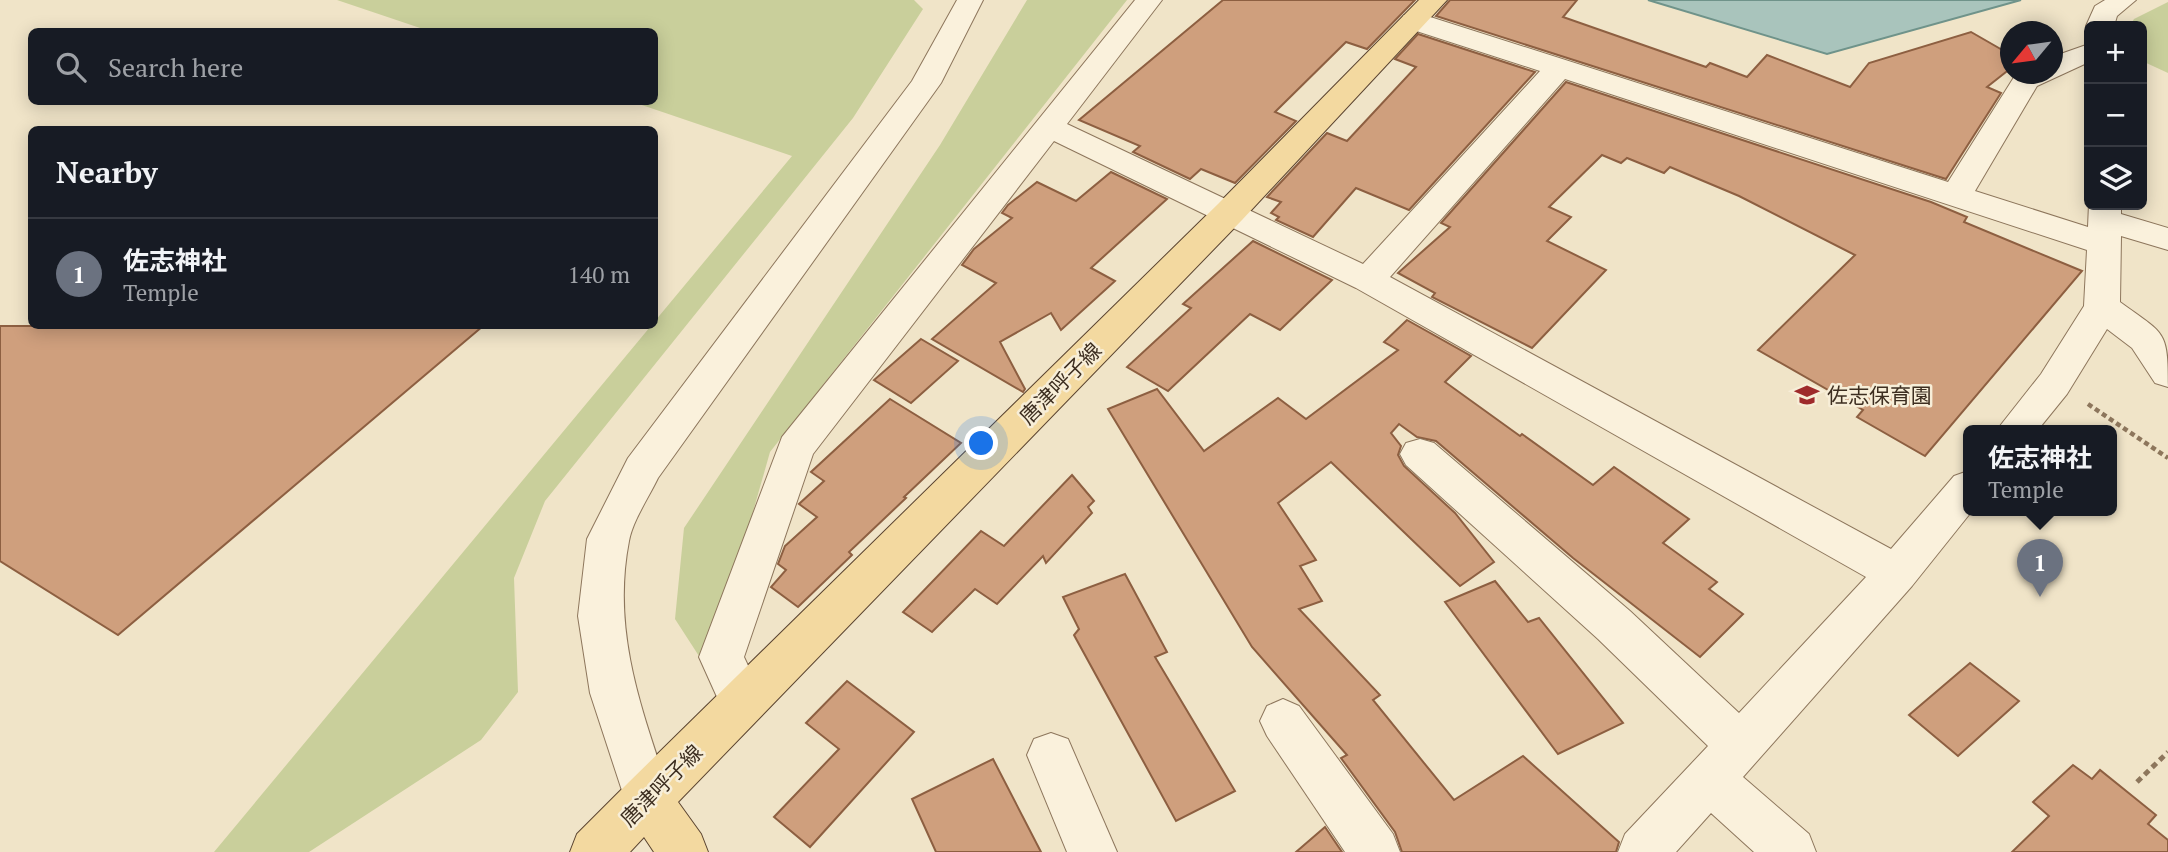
<!DOCTYPE html>
<html lang="en">
<head>
<meta charset="utf-8">
<style>
	:root { --surface:#171b24; --page:#20242c; --text:#f1f3f6; --muted:#9ea1a6; --line:#363941; --accent:#2563eb }
	body { margin:0; font-family:"PT Serif","Noto Sans JP",serif; background:var(--page); color:var(--text) }
	.controls { position:absolute; right:21px; top:21px; display:grid; overflow:hidden; border-radius:10px; box-shadow:0 4px 18px #0003 }
	.controls button { width:63px; height:63px; display:grid; place-items:center; padding:0; border:0; border-bottom:2px solid var(--line); background:var(--surface); color:var(--text); font:35px sans-serif }
	.compass { position:absolute; left:2000px; top:21px; width:63px; height:63px; border-radius:50%; background:var(--surface); box-shadow:0 4px 18px #0003; rotate:241deg }
	.you { position:absolute; left:982px; top:444px; width:24px; height:24px; margin:-18px; border:5px solid #fff; border-radius:50%; background:#1a73e8; box-shadow:0 0 0 10px #1a73e833 }
	.badge { display:grid; place-items:center; width:46px; height:46px; border-radius:50%; background:var(--accent); color:#fff; font-size:23px; font-weight:700 }
	.pin { position:absolute; translate:-50% -58px; filter:drop-shadow(0 2px 4px #0008) }
	.pin::after { content:''; position:absolute; top:37px; width:24px; height:21px; background:inherit; clip-path:polygon(0 0,100% 0,50% 100%) }
	.popup { position:absolute; left:1963px; top:425px; width:154px; height:91px; box-sizing:border-box; display:grid; place-content:center; border-radius:10px; background:var(--surface); filter:drop-shadow(0 2px 5px #0005); font-size:23px; white-space:nowrap; color:var(--muted) }
	.popup b { font-size:26px; color:var(--text) }
	.popup::after { content:''; position:absolute; left:50%; top:100%; margin-left:-14px; border:14px solid transparent; border-top-color:var(--surface) }
	.list { margin:0; padding:0; list-style:none }
	h2 { display:flex; justify-content:space-between; align-items:center; height:91px; margin:0; padding:0 28px; font-size:30px }
	h2 small { font-size:23px; font-weight:400; color:var(--muted) }
	.list li { display:grid; grid-template-columns:46px 1fr auto; gap:21px; align-items:center; box-sizing:border-box; height:112px; padding:0 28px; border-top:2px solid var(--line) }
	.list b { display:block; font-size:26px; white-space:nowrap }
	.list p { margin:0; font-size:23px; white-space:nowrap; color:var(--muted) }
	.list em { font-size:23px; font-style:normal; color:var(--muted) }
	.icon { flex:none; width:38px; height:38px; fill:none; stroke:currentColor; stroke-width:2; stroke-linecap:round; stroke-linejoin:round }
	.map { position:relative; flex:none; width:2168px; height:852px; overflow:hidden }
	.search { position:absolute; background:var(--surface); box-shadow:0 4px 18px #0003; left:28px; top:28px; width:630px; height:77px; display:flex; align-items:center; gap:18px; box-sizing:border-box; padding:0 24px; border-radius:10px; color:var(--muted); font-size:26px }
	.panel { position:absolute; background:var(--surface); box-shadow:0 4px 18px #0003; left:28px; top:126px; width:630px; height:203px; border-radius:10px }
	.map>svg:first-child { display:block }
</style>
</head>
<body>
<div class="map">
<svg width="2168" height="852" viewBox="0 0 2168 852">
	<rect width="100%" height="100%" fill="#f0e4c8"/>
	<g fill="#c9cf9b">
		<polygon points="337,0 914,0 923,9 853,118 545,501 514,578 518,692 481,740 309,852 214,852 792,156 633,102 654,102 654,32 429,31"/>
		<polygon points="1027,0 1127,0 770,452 708,670 675,619 684,528 940,145"/>
		<polygon points="2168,2 2168,73 2142,61 2142,26 2130,26 2134,19"/>
	</g>
	<polygon fill="#a9c4bc" stroke="#6f938a" stroke-width="2" points="1648,0 2021,0 1827,54"/>
	<g fill="#cf9f7d" stroke="#8d5f41" stroke-width="2">
		<polygon points="1223,0 1415,0 1367,49 1346,42 1275,112 1296,121 1235,183 1201,169 1190,179 1133,152 1140,146 1079,120"/>
		<polygon points="1450,0 1577,0 1563,17 1706,67 1710,63 1747,77 1767,55 1850,87 1869,63 1971,32 2011,55 2011,68 1987,87 2001,93 1946,179 1436,16"/>
		<polygon points="1418,34 1535,72 1409,210 1356,188 1313,237 1276,220 1279,217 1271,213 1281,202 1267,197 1327,133 1347,141 1416,67 1395,59"/>
		<polygon points="1566,82 1931,202 1967,217 1964,222 2082,271 1925,456 1857,417 1863,410 1758,350 1855,255 1739,196 1670,167 1664,173 1627,158 1621,163 1602,155 1549,207 1571,217 1547,241 1606,270 1532,348 1432,297 1435,293 1398,273 1450,227 1441,223"/>
		<polygon points="1111,172 1167,199 1091,268 1115,281 1061,330 1051,313 1000,342 1025,389 1023,392 932,339 996,283 962,265 974,249 1012,218 1002,213 1008,205 1037,182 1076,201"/>
		<polygon points="1253,241 1332,280 1280,330 1250,314 1168,391 1127,367 1191,308 1183,304"/>
		<polygon points="1407,320 1471,356 1445,382 1520,436 1522,434 1593,485 1614,467 1689,519 1663,543 1717,582 1709,589 1743,614 1700,657 1573,558 1436,441 1417,437 1399,424 1391,433 1401,446 1398,455 1404,466 1455,513 1494,562 1460,586 1331,462 1278,503 1316,560 1300,566 1322,601 1299,609 1380,695 1373,700 1454,800 1523,756 1619,842 1616,852 1402,852 1395,832 1341,758 1347,755 1252,647 1108,409 1157,389 1204,451 1278,398 1306,419 1398,350 1384,342"/>
		<polygon points="0,326 483,326 118,635 0,561"/>
		<polygon points="921,339 958,361 911,403 874,380"/>
		<polygon points="890,399 961,443 904,497 906,498 849,552 852,555 798,607 771,587 786,570 778,564 785,546 817,517 799,504 824,481 811,472"/>
		<polygon points="1072,475 1094,501 1088,507 1092,513 1046,563 1043,556 997,604 975,589 932,632 903,612 981,531 1004,546"/>
		<polygon points="1125,574 1167,652 1155,657 1235,791 1176,821 1074,635 1079,629 1063,597"/>
		<polygon points="1495,581 1528,622 1539,618 1623,723 1558,754 1445,602"/>
		<polygon points="1970,663 2019,701 1958,756 1909,715"/>
		<polygon points="847,681 914,732 810,847 774,817 839,749 806,723"/>
		<polygon points="993,759 1041,852 936,852 912,799"/>
		<polygon points="2073,765 2092,779 2100,770 2156,815 2148,824 2168,840 2168,852 2012,852 2049,816 2033,802"/>
		<polygon points="1325,827 1342,852 1296,852"/>
	</g>
	<g fill="none" stroke-linecap="round" stroke-linejoin="round">
		<g stroke="#8d765c" stroke-width="2">
			<g id="minor">
				<path d="M 957,0 L 983,0 L 941,83 L 658,478 C 649,497 633,520 629,541 C 611,633 643,713 671,798 L 664,815 L 647,822 L 630,815 L 590,693 L 578,616 L 587,539 L 628,458 L 912,81 Z"/>
				<path d="M 1135,0 L 1162,0 L 1067,124 L 1363,264 L 1540,71 L 1404,27 L 1400,21 L 1404,15 L 1424,15 L 1948,182 L 2016,74 L 2052,74 L 2052,57 L 2089,44 L 2089,62 L 2037,86 L 1975,191 L 2088,227 L 2089,204 L 2121,205 L 2121,214 L 2168,228 L 2168,250 L 2121,236 L 2120,302 C 2165,335 2168,329 2168,387 L 2155,383 L 2132,348 L 2107,329 L 2067,394 L 2037,431 L 1996,431 L 2041,374 L 2084,306 L 2087,250 L 1565,79 L 1390,277 L 1891,549 L 1954,476 L 1968,471 L 1968,511 L 1972,511 L 1912,586 L 1743,777 L 1809,834 L 1816,852 L 1754,852 L 1711,813 L 1676,852 L 1618,852 L 1625,834 L 1708,746 L 1598,639 L 1406,465 L 1400,454 L 1406,443 L 1420,439 L 1434,443 L 1630,611 L 1739,713 L 1866,577 L 1356,288 L 1054,141 L 813,454 L 744,657 L 765,702 L 758,717 L 742,723 L 726,717 L 699,657 L 782,437 Z"/>
				<polygon points="2105,0 2136,0 2117,16 2114,26 2089,26 2089,30 2086,26 2095,6"/>
				<polygon points="1283,699 1299,706 1393,834 1400,852 1345,852 1267,736 1260,721 1267,706"/>
				<polygon points="1051,733 1068,739 1117,852 1067,852 1027,755 1034,739"/>
			</g>
		</g>
		<g stroke="#5b4430" stroke-width="2">
			<polygon id="major" points="1419,0 1447,0 1242,220 678,802 701,834 708,852 654,852 644,837 630,852 570,852 577,834 630,781 1218,204"/>
		</g>
		<polyline stroke="#8d765c" stroke-width="4.5" stroke-dasharray="5 3.5" stroke-linecap="butt" points="2088,404 2168,458"/>
		<polyline stroke="#8d765c" stroke-width="5" stroke-dasharray="6 4.5" stroke-linecap="butt" points="2137,782 2168,752"/>
		<use href="#minor" fill="#faf1dc" fill-rule="evenodd"/>
		<use href="#major" fill="#f3d9a0" fill-rule="evenodd"/>
	</g>
	<defs>
		<g id="school-bare" transform="scale(1.89)"><path d="M0-5L7-2L0 1L-7-2ZM-4 1L0 2.5L4 1V4Q0 6-4 4Z" fill="#9e2a2b" stroke="#f7eed8" stroke-width="2.5" paint-order="stroke"/></g>
	</defs>
	<g fill-rule="evenodd">
		<use href="#school-bare" x="1807" y="395"/>
	</g>
	<g text-anchor="middle" dominant-baseline="central" stroke-width="5" stroke-linejoin="round" paint-order="stroke">
		<g font-size="21" fill="#3d2e20" stroke="#f7eed8">
			<text transform="translate(1060 383) rotate(-45)">唐津呼子線</text>
			<text transform="translate(661 785) rotate(-45)">唐津呼子線</text>
		</g>
		<g font-size="21" fill="#3d2e20" stroke="#f7eed8" text-anchor="start">
			<text x="1827" y="395">佐志保育園</text>
		</g>
	</g>
</svg>
<div class="controls">
<button>+</button>
<button>−</button>
<button><svg class="icon" aria-label="layers" viewBox="0 0 24 24"><path d="M12 4l9 5-9 5-9-5zM3 14l9 5 9-5"/></svg></button>
</div>
<svg class="compass" viewBox="-18 -18 36 36"><path d="M0-13l5 13h-10z" fill="#e53935"/><path d="M0 13l5-13h-10z" fill="#9ea1a6"/></svg>
<div class="you"></div>
<div class="pin badge" style="left:2040px;top:597px;background:#6b7280">1</div>
<div class="popup"><b>佐志神社</b>Temple</div>
<div class="search"><svg class="icon" aria-label="search" viewBox="0 0 24 24"><circle cx="10" cy="10" r="6"/><path d="M15 15l6 6"/></svg>Search here</div>
<section class="panel">
<h2>Nearby<small></small></h2>
<ul class="list">
<li><span class="badge" style="background:#6b7280">1</span><div><b>佐志神社</b><p>Temple</p></div><em>140 m</em></li>
</ul>
</section>
</div>
</body>
</html>
